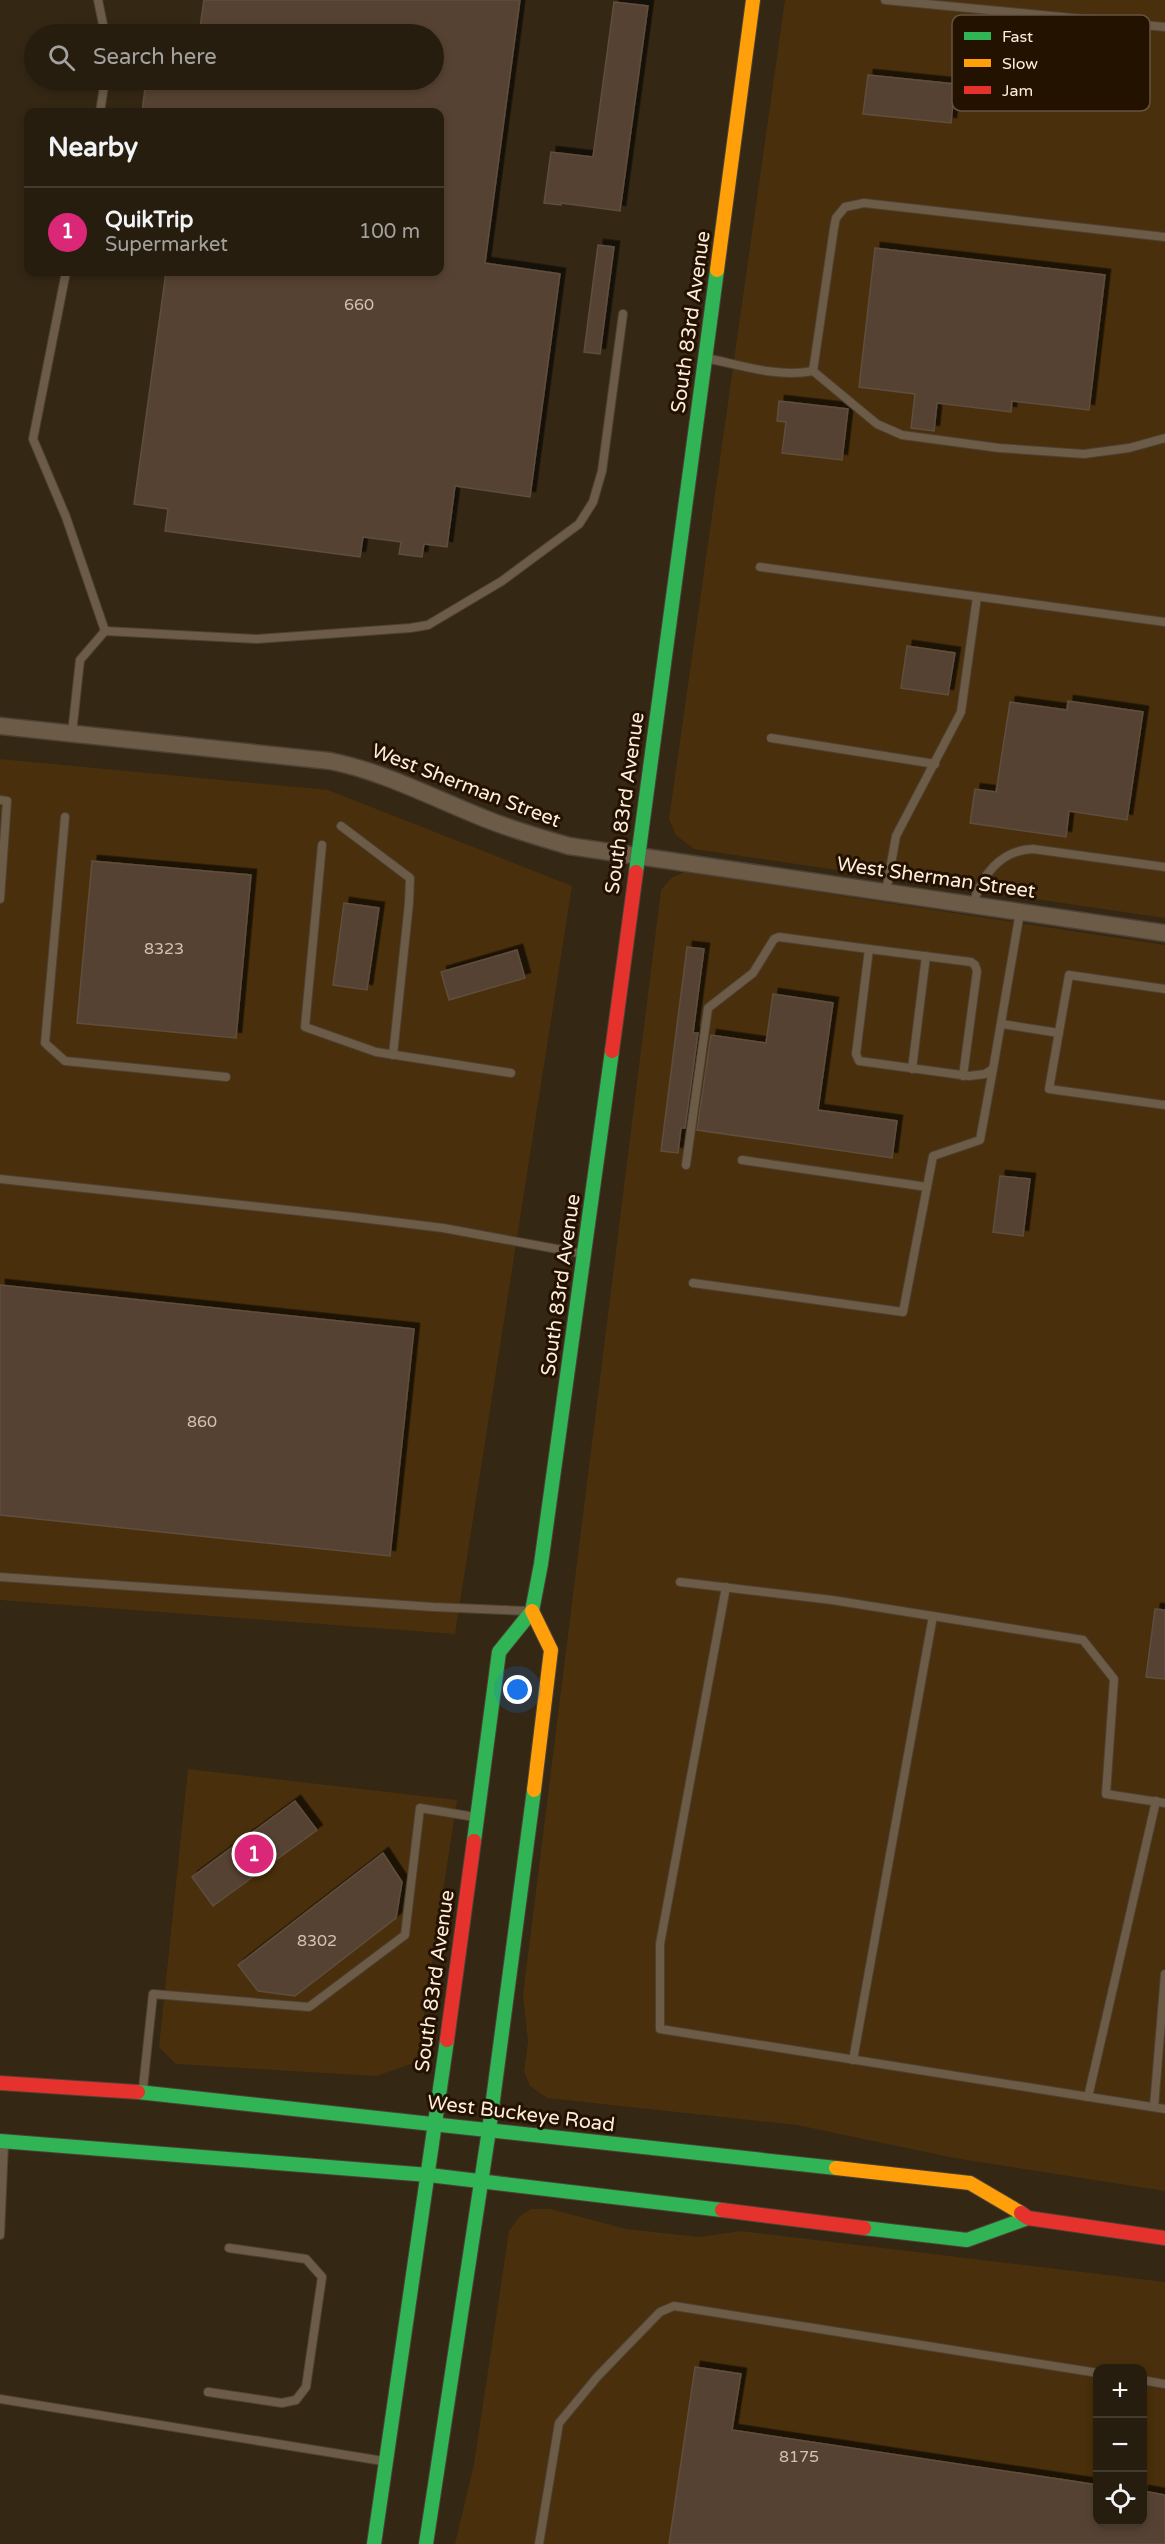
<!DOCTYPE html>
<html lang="en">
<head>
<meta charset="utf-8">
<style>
	:root { --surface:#271d0f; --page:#332a1d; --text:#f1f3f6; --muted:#a4a29e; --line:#433b2f; --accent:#db2777 }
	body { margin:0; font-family:"Varela Round",sans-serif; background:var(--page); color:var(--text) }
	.controls { position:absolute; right:18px; bottom:18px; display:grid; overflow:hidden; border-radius:12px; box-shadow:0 3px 9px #0003 }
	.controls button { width:54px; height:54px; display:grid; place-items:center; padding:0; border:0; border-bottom:2px solid var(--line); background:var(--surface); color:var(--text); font:30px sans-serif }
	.you { position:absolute; left:518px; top:1690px; width:21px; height:21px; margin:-15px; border:4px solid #fff; border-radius:50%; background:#1a73e8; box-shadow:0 0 0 9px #1a73e833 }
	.badge { display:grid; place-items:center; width:39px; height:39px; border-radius:50%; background:var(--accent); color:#fff; font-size:20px; font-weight:700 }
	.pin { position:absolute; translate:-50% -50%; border:3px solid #fff; box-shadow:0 2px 6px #0006 }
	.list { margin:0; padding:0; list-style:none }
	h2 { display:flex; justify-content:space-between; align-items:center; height:78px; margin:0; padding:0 24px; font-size:26px }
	h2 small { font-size:20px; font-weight:400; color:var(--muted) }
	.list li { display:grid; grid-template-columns:39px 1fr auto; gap:18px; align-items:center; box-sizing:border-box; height:90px; padding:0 24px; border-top:2px solid var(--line) }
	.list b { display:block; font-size:22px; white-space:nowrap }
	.list p { margin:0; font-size:20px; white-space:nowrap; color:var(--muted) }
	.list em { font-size:20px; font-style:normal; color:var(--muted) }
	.icon { flex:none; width:33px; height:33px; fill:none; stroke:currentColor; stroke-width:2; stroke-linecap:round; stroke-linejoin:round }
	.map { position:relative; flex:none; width:1165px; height:2544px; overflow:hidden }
	.search { position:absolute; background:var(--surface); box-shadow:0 3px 9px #0003; left:24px; top:24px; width:420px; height:66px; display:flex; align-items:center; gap:15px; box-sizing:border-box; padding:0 21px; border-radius:33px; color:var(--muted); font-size:22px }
	.panel { position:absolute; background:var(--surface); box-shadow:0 3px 9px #0003; left:24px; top:108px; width:420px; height:168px; border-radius:12px }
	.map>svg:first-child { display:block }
</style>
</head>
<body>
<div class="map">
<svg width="1165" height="2544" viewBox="0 0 1165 2544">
	<defs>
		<filter id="shadow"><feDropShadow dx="5.5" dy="-5.5" stdDeviation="0" flood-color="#0009"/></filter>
	</defs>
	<rect width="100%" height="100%" fill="#342714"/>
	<g fill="#492f0b" fill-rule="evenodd">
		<polygon points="785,0 1165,0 1165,918 694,849 676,835 669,819"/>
		<polygon points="0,759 328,790 572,886 455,1634 0,1600"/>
		<polygon points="684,872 1165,945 1165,2191 954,2158 797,2125 547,2098 530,2086 524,2071 528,2042 523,1995 661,890 671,878"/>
		<polygon points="188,1769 457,1800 417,2062 376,2076 176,2064 159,2047"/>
		<path d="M 531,2209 L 551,2209 L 626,2229 L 699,2237 L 741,2231 L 1165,2282 L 1165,2544 L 455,2544 L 474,2464 L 509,2231 L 519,2217 ZM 1098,2368 L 1142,2368 L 1142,2522 L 1098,2522 Z"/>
	</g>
	<g fill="#544332" stroke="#5f4e3e" stroke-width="1.5" filter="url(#shadow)">
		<polygon points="204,0 520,0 485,263 560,274 530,497 455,486 447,547 424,544 422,557 399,554 401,542 363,537 360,557 165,531 168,509 134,504 166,272 440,272 440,112 142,112 146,80 434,80 434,34 199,34"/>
		<polygon points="614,2 648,6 620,211 561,203 561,205 544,203 551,152 593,157"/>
		<polygon points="868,75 955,84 951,123 863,114"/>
		<polygon points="598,245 614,247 600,354 584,352"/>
		<polygon points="875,248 1105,275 1089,410 1012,401 1011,412 937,403 934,431 911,428 915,394 859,387"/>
		<polygon points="779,401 848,409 842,460 782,453 786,422 777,421"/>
		<polygon points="907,646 955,653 948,695 901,688"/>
		<polygon points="1068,701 1143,712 1127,820 1069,811 1066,837 970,823 975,789 996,792 1010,702 1067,710"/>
		<polygon points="92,861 251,875 236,1038 77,1023"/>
		<polygon points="344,903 379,908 367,990 333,985"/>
		<polygon points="687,947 704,949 693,1033 698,1033 685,1128 681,1128 678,1153 661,1151"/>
		<polygon points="517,950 525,978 449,1000 441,972"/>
		<polygon points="773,994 833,1003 818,1110 897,1121 892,1158 697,1130 711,1035 766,1043"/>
		<polygon points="1000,1176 1030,1179 1023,1236 993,1232"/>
		<polygon points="0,1285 414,1329 390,1556 0,1515"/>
		<polygon points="1155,1609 1165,1610 1165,1679 1146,1677"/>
		<polygon points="295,1801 317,1830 213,1906 192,1877"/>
		<polygon points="383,1853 402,1882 396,1918 295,1996 258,1991 238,1965"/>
		<polygon points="695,2367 741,2374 732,2430 1098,2485 1098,2522 1143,2522 1143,2491 1165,2495 1165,2544 669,2544"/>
	</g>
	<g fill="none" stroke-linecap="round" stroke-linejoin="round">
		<g stroke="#4c4135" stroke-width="10">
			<g id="lane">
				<polyline points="98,0 105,34"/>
				<polyline points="885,0 1165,27"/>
				<polyline points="100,112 105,80"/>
				<polyline points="66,272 33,439 66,517 105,631"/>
				<path d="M 706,358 C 740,365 778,378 813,371"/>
				<polyline points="813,371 834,228 836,218 845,207 864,203 1165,237"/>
				<polyline points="813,371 877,424 902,435 999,448 1084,454 1129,448 1165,438"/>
				<polyline points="760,567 1165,622"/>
				<polyline points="72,733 80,660 105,631 257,639 410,628 428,625 502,581 579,524 593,502 602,471 623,314"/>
				<polyline points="771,738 935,764"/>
				<polyline points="0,800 7,801 0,899"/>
				<polyline points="65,817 45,1043 65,1061 226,1077"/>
				<polyline points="341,826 410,878 409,903 393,1055"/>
				<polyline points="322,845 305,1027 376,1052 511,1073"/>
				<polyline points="886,892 896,836 961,712 977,597"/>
				<path d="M 973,905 C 981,875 1001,850 1033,849 L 1165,867"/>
				<polyline points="869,949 971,962 975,965 977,971 963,1076"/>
				<polyline points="1165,989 1069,975 1049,1089 1165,1105"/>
				<polyline points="1002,1024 1059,1033"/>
				<polyline points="912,1069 926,956"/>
				<polyline points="742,1160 927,1187 933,1156 980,1140 993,1069"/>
				<polyline points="686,1165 708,1008 753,973 774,939 779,937 869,949 856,1054 859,1061 969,1076 985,1074 993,1069 1020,912"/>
				<polyline points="0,1179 353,1217 443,1228 584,1254"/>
				<polyline points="693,1283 903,1312 927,1187"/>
				<polyline points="0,1577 433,1607 526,1611"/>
				<polyline points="680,1582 832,1600 1083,1640 1114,1679 1106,1794 1165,1803"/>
				<polyline points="726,1587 660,1944 660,2029 1165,2109"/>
				<polyline points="853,2060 933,1616"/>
				<polyline points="143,2088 153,1994 309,2007 405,1935 420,1808 475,1817"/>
				<polyline points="1088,2097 1156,1801"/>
				<polyline points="1154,2107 1165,1974"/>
				<polyline points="0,2235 4,2144"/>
				<polyline points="1142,2380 1165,2384"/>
				<polyline points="208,2392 282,2403 296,2400 306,2387 322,2277 306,2259 229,2248"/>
				<polyline points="0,2399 383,2461"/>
				<polyline points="539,2544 559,2423 598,2376 660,2312 674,2306 1098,2373"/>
			</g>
		</g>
		<g stroke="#4c4135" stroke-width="19">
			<path id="street" d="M 0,726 L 330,761 C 385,772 433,798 486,819 C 513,830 541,838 569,846 L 1165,933"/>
		</g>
		<g stroke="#4c4135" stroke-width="16">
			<g id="fast">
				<polyline points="636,872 717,270"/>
				<polyline points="474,1841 499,1652 532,1611 541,1564 612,1051"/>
				<polyline points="138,2092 836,2168"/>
				<polyline points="0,2141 429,2175 722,2210"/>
				<polyline points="864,2228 967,2240 1028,2218"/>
				<polyline points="374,2544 447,2040"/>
				<polyline points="426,2544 489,2130 534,1790"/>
			</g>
		</g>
		<g stroke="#4c4135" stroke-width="16">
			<g id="slow">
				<polyline points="717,270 753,0"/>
				<polyline points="532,1611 551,1650 534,1790"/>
				<polyline points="836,2168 970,2183 1021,2213"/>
			</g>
		</g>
		<g stroke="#4c4135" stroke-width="16">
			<g id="jam">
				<polyline points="612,1051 636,872"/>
				<polyline points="447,2040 474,1841"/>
				<polyline points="0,2083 138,2092"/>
				<polyline points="722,2210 864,2228"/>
				<polyline points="1021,2213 1028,2218 1165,2238"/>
			</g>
		</g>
		<use href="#lane" stroke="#6c5b46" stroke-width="8"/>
		<use href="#street" stroke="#6c5b46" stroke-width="16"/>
		<use href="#fast" stroke="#30b455" stroke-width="14"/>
		<use href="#slow" stroke="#ff9f0a" stroke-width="14"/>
		<use href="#jam" stroke="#e5322d" stroke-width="14"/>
	</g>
	<g text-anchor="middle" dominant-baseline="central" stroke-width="6" stroke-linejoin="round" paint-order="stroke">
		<g font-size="16" fill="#d4c2b2">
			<text x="359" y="305">660</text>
			<text x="164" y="949">8323</text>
			<text x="202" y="1422">860</text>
			<text x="317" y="1941">8302</text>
			<text x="799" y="2457">8175</text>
		</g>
		<g font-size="20" fill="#feeddc" stroke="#241200">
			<text transform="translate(691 322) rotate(-82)">South 83rd Avenue</text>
			<text transform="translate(466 786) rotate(21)">West Sherman Street</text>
			<text transform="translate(625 803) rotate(-82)">South 83rd Avenue</text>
			<text transform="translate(936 878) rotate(8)">West Sherman Street</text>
			<text transform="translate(561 1285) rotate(-82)">South 83rd Avenue</text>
			<text transform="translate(435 1981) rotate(-82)">South 83rd Avenue</text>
			<text transform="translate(521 2114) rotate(7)">West Buckeye Road</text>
		</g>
	</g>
	<rect x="952" y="15" width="198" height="96" rx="9" fill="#241200" stroke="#655442" stroke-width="1.5"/>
	<rect x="964" y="32" width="27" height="8" fill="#30b455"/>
	<rect x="964" y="59" width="27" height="8" fill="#ff9f0a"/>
	<rect x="964" y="86" width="27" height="8" fill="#e5322d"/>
	<g font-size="16" fill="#feeddc">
		<text x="1002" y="42">Fast</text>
		<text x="1002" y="69">Slow</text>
		<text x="1002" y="96">Jam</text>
	</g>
</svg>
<div class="controls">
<button>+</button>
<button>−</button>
<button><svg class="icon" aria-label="locate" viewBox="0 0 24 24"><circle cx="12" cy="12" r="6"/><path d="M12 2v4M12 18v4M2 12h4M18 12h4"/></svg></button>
</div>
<div class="you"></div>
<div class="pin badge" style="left:254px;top:1854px">1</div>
<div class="search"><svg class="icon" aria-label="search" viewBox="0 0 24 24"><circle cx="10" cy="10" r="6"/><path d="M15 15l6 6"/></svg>Search here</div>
<section class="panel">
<h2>Nearby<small></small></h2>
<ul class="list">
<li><span class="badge">1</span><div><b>QuikTrip</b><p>Supermarket</p></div><em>100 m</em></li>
</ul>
</section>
</div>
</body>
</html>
